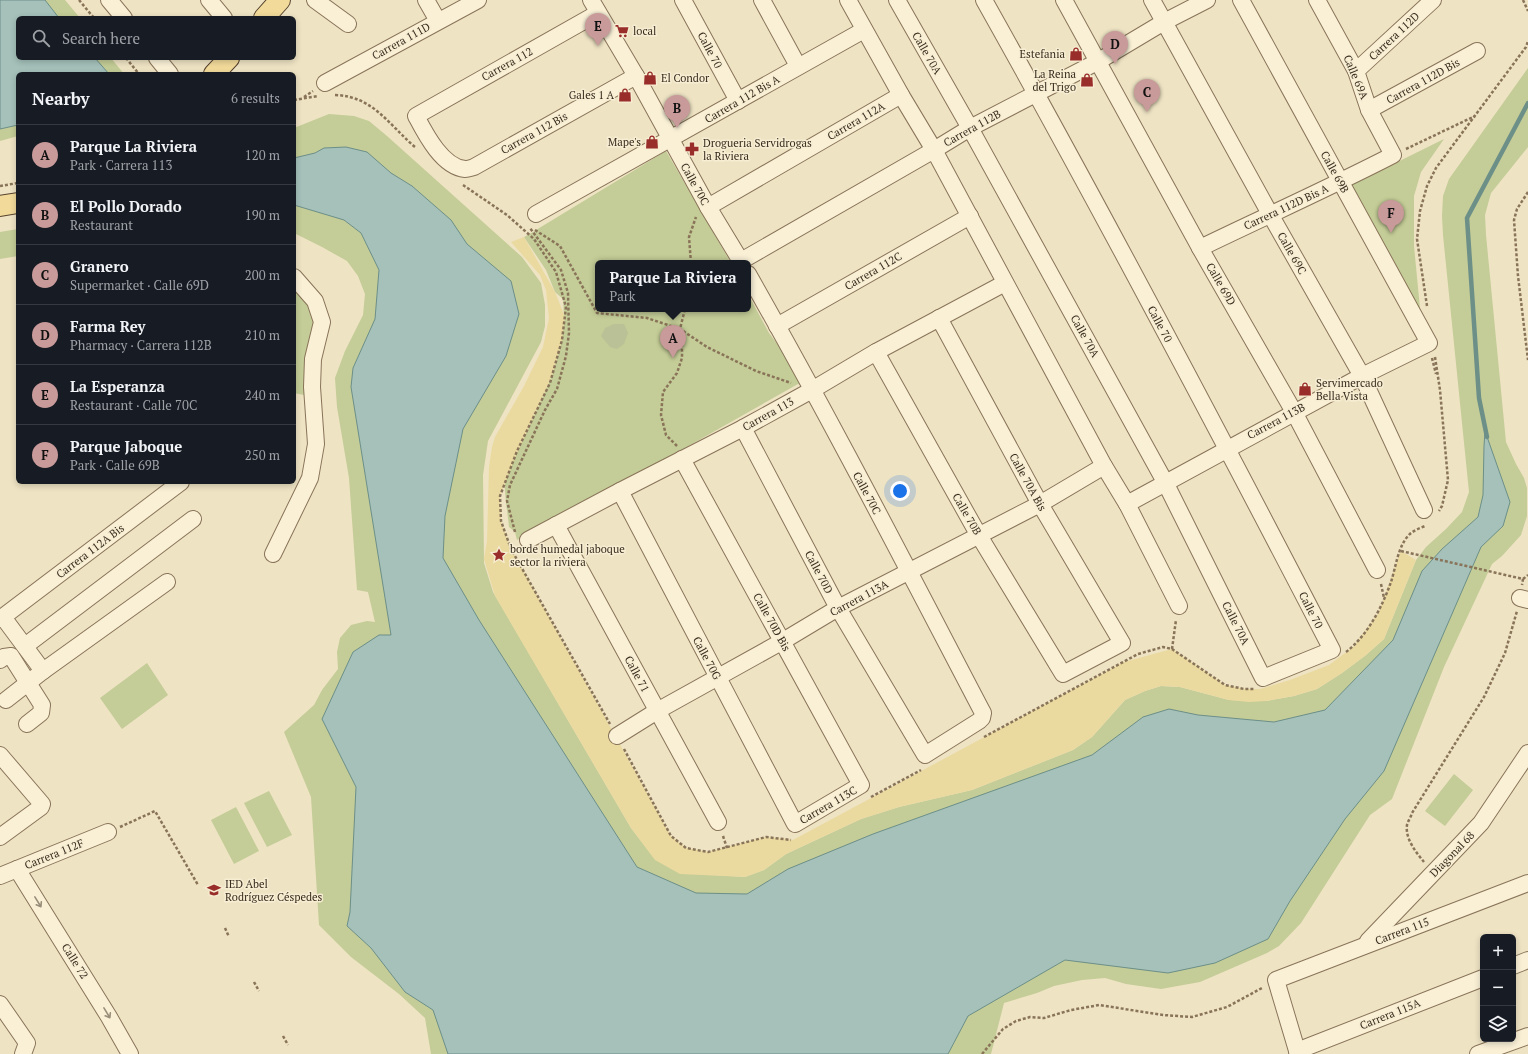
<!DOCTYPE html>
<html lang="en">
<head>
<meta charset="utf-8">
<style>
	:root { --surface:#171b24; --page:#242831; --text:#f1f3f6; --muted:#9ea1a6; --line:#363941; --accent:#c99a9a }
	body { margin:0; font-family:"PT Serif",serif; background:var(--page); color:var(--text) }
	.controls { position:absolute; right:12px; bottom:12px; display:grid; overflow:hidden; border-radius:6px; box-shadow:0 2px 6px #0003 }
	.controls button { width:36px; height:36px; display:grid; place-items:center; padding:0; border:0; border-bottom:1px solid var(--line); background:var(--surface); color:var(--text); font:20px sans-serif }
	.you { position:absolute; left:900px; top:491px; width:14px; height:14px; margin:-10px; border:3px solid #fff; border-radius:50%; background:#1a73e8; box-shadow:0 0 0 6px #1a73e833 }
	.badge { display:grid; place-items:center; width:26px; height:26px; border-radius:50%; background:var(--accent); color:#111; font-size:13px; font-weight:700 }
	.pin { position:absolute; translate:-50% -33px; filter:drop-shadow(0 1px 2px #0008) }
	.pin::after { content:''; position:absolute; top:21px; width:14px; height:12px; background:inherit; clip-path:polygon(0 0,100% 0,50% 100%) }
	.popup { position:absolute; left:595px; top:260px; width:156px; height:52px; box-sizing:border-box; display:grid; place-content:center; border-radius:6px; background:var(--surface); filter:drop-shadow(0 1px 3px #0005); font-size:13px; white-space:nowrap; color:var(--muted) }
	.popup b { font-size:15px; color:var(--text) }
	.popup::after { content:''; position:absolute; left:50%; top:100%; margin-left:-8px; border:8px solid transparent; border-top-color:var(--surface) }
	.list { margin:0; padding:0; list-style:none }
	h2 { display:flex; justify-content:space-between; align-items:center; height:52px; margin:0; padding:0 16px; font-size:17px }
	h2 small { font-size:13px; font-weight:400; color:var(--muted) }
	.list li { display:grid; grid-template-columns:26px 1fr auto; gap:12px; align-items:center; box-sizing:border-box; height:60px; padding:0 16px; border-top:1px solid var(--line) }
	.list b { display:block; font-size:15px; white-space:nowrap }
	.list p { margin:0; font-size:13px; white-space:nowrap; color:var(--muted) }
	.list em { font-size:13px; font-style:normal; color:var(--muted) }
	.icon { flex:none; width:22px; height:22px; fill:none; stroke:currentColor; stroke-width:2; stroke-linecap:round; stroke-linejoin:round }
	.map { position:relative; flex:none; width:1528px; height:1054px; overflow:hidden }
	.search { position:absolute; background:var(--surface); box-shadow:0 2px 6px #0003; left:16px; top:16px; width:280px; height:44px; display:flex; align-items:center; gap:10px; box-sizing:border-box; padding:0 14px; border-radius:6px; color:var(--muted); font-size:15px }
	.panel { position:absolute; background:var(--surface); box-shadow:0 2px 6px #0003; left:16px; top:72px; width:280px; height:412px; border-radius:6px }
	.map>svg:first-child { display:block }
</style>
</head>
<body>
<div class="map">
<svg width="1528" height="1054" viewBox="0 0 1528 1054">
	<rect width="100%" height="100%" fill="#eee3c3"/>
	<g fill="#c4cc97">
		<polygon points="0,0 65,0 80,18 18,18 18,58 111,58 124,74 18,74 18,136 0,141"/>
		<polygon points="1528,68 1528,147 1491,193 1485,215 1486,235 1506,442 1516,464 1524,478 1527,488 1527,516 1521,535 1502,556 1492,564 1444,667 1392,799 1370,815 1301,923 1279,946 1267,953 1200,982 1161,989 1126,984 1105,978 1082,980 1054,986 1037,993 1004,1003 991,1054 431,1054 425,1018 399,994 351,957 319,925 311,797 284,732 314,705 322,690 338,669 337,652 340,638 351,625 367,621 375,622 368,592 357,590 349,478 337,407 335,378 345,351 363,315 365,294 358,276 347,261 322,247 294,233 294,128 329,114 354,116 369,121 387,136 522,257 541,283 545,305 545,326 541,342 488,441 483,475 484,563 493,592 631,828 655,859 714,875 745,877 764,870 786,854 861,819 899,807 972,790 1073,750 1092,737 1125,700 1145,691 1161,686 1180,687 1229,700 1266,701 1294,696 1317,689 1342,673 1366,655 1384,639 1416,560 1426,547 1446,529 1462,512 1469,492 1443,235 1442,216 1443,196 1449,179"/>
		<polygon points="1444,139 1421,172 1414,196 1414,246 1422,329 1345,188"/>
		<path d="M 666,151 L 731,263 L 598,263 L 598,309 L 748,309 L 748,294 L 769,333 L 812,390 L 798,384 L 676,453 L 677,454 L 517,540 L 515,532 L 509,527 C 508,516 504,492 505,482 C 506,471 518,451 523,440 C 544,393 568,352 563,299 L 555,292 L 546,270 L 524,237 L 535,231 L 535,229 L 536,230 Z"/>
		<polygon points="18,229 18,256 0,259 0,232"/>
		<polygon points="294,283 301,289 316,320 309,396 294,393"/>
		<polygon points="147,663 168,695 122,729 100,698"/>
		<polygon points="1454,774 1473,790 1445,826 1425,811"/>
		<polygon points="269,791 292,835 267,847 244,803"/>
		<polygon points="236,807 259,851 234,864 211,820"/>
	</g>
	<polygon fill="#eadaa0" points="524,237 555,292 565,317 562,340 552,376 514,460 500,496 501,521 511,549 671,836 686,848 708,852 766,837 793,840 1124,662 1172,649 1225,685 1244,689 1260,689 1290,680 1329,665 1353,647 1378,614 1401,551 1416,560 1384,639 1366,655 1342,673 1317,689 1294,696 1266,701 1249,702 1229,700 1180,687 1161,686 1145,691 1125,700 1092,737 1073,750 972,790 899,807 861,819 786,854 764,870 745,877 680,874 655,860 631,828 495,596 484,559 487,541 489,467 492,447 495,437 524,386 543,347 549,318 546,290 540,275 511,242"/>
	<polygon fill="#bac196" points="614,324 624,324 628,333 624,344 617,349 610,347 601,336 605,328"/>
	<g fill="#a5c1ba" stroke="#6c8f88">
		<polygon points="0,0 45,0 59,18 18,18 18,58 95,58 109,74 18,74 18,125 0,129"/>
		<polygon points="346,147 367,152 391,173 412,186 451,220 467,244 511,281 519,314 506,356 463,429 445,516 443,558 479,620 637,867 696,893 747,894 788,869 873,834 1092,755 1143,717 1169,709 1198,715 1274,722 1325,710 1393,640 1422,571 1442,549 1478,517 1483,495 1484,446 1485,431 1510,502 1503,526 1481,547 1384,771 1345,819 1290,901 1268,939 1215,963 1168,973 1065,960 968,1016 948,1054 448,1054 433,1010 405,992 371,948 347,926 350,912 356,787 322,719 353,652 379,635 391,635 351,387 353,368 375,319 379,270 361,233 344,220 294,205 294,158 315,153 324,148"/>
	</g>
	<g fill="none" stroke-linecap="round" stroke-linejoin="round">
		<polyline stroke="#6c8f88" stroke-width="4.5" points="1487,437 1479,398 1467,218 1528,103"/>
		<g stroke="#897459" stroke-width="18">
			<g id="minor">
				<polyline points="109,0 124,18"/>
				<polyline points="209,0 224,18"/>
				<polyline points="315,0 348,24"/>
				<polyline points="426,0 438,21"/>
				<polyline points="591,0 636,76 708,207 742,263"/>
				<polyline points="683,0 738,101"/>
				<polyline points="762,0 798,66"/>
				<polyline points="848,0 901,95 934,150 1104,466 1127,504 1179,606"/>
				<path d="M 897,0 L 970,128 L 1165,482 L 1263,678 L 1332,650 C 1219,432 1104,214 984,0"/>
				<polyline points="1064,0 1200,248 1294,412 1377,570"/>
				<polyline points="1152,0 1270,214 1362,376 1424,510"/>
				<path d="M 598,13 L 416,116 C 425,133 442,167 465,169 C 468,169 471,168 474,167 L 636,76"/>
				<polyline points="157,58 170,74"/>
				<polyline points="1356,71 1433,0"/>
				<polyline points="325,83 478,0"/>
				<polyline points="1369,110 1477,51"/>
				<polyline points="708,207 901,95"/>
				<polyline points="536,214 864,30"/>
				<path d="M 1200,248 C 1264,217 1329,188 1393,155 L 1369,110 L 1356,71 L 1317,0"/>
				<polyline points="741,261 934,150 970,128 1097,62 1164,22 1207,0"/>
				<polyline points="777,326 970,216"/>
				<polyline points="876,352 978,534 1063,674 1122,643 1040,504 939,318"/>
				<path d="M 743,428 L 838,608 L 925,755 L 979,721 L 982,718 L 983,713 C 906,566 830,418 748,274"/>
				<polyline points="620,491 795,824 861,785 682,459"/>
				<polyline points="1127,504 1362,376 1429,343 1241,0"/>
				<polyline points="556,525 718,822"/>
				<polyline points="528,540 620,491 743,428 812,390 876,352 1005,283"/>
				<polyline points="273,554 310,478 316,444 312,387 313,359 322,322 315,301 294,277"/>
				<polyline points="1520,598 1528,600"/>
				<polyline points="3,617 43,671"/>
				<polyline points="0,619 181,482"/>
				<polyline points="25,646 193,519"/>
				<polyline points="0,660 4,657 11,656 42,705 41,713 27,724"/>
				<polyline points="6,700 43,671 167,582"/>
				<polyline points="617,736 657,711 783,641 838,608 1040,504 1104,466"/>
				<polyline points="0,755 42,804 41,807 0,837"/>
				<polyline points="17,869 109,1017 130,1054"/>
				<polyline points="0,876 108,832"/>
				<polyline points="1368,941 1481,823 1528,753"/>
				<polyline points="1513,966 1528,960"/>
				<polyline points="0,1004 27,1043 23,1054"/>
				<polyline points="1297,1051 1483,978"/>
				<polyline points="1298,1054 1276,980 1528,883"/>
				<polyline points="1478,1054 1528,1036"/>
			</g>
		</g>
		<g stroke="#56422e" stroke-width="22">
			<g id="major">
				<polyline points="264,18 280,0"/>
				<polyline points="214,74 229,58"/>
				<polyline points="0,206 18,203"/>
			</g>
		</g>
		<g stroke="#897459" stroke-width="2.5" stroke-dasharray="3 2" stroke-linecap="butt">
			<polyline points="79,0 94,18"/>
			<polyline points="1523,0 1528,11"/>
			<polyline points="126,58 139,74"/>
			<path d="M 335,95 C 373,96 389,125 415,147"/>
			<polyline points="304,97 313,91"/>
			<polyline points="294,100 318,96"/>
			<polyline points="1406,149 1475,116"/>
			<polyline points="463,185 507,215 534,239 556,272 566,307 562,340 550,383 517,451 500,496 501,521 511,549 610,724"/>
			<polyline points="0,186 18,183"/>
			<polyline points="1528,192 1517,209 1514,220 1518,276 1528,360"/>
			<polyline points="535,230 560,246 597,313 647,318 680,329 707,347 756,371 791,383"/>
			<polyline points="691,263 689,237 696,217"/>
			<polyline points="1427,306 1417,239 1420,211 1427,186 1436,168 1526,47 1528,41"/>
			<polyline points="1435,357 1440,390 1448,480 1442,506 1439,511"/>
			<polyline points="1432,358 1436,374"/>
			<polyline points="677,446 666,435 661,415 663,392 677,373 682,358 682,343 680,329 685,309"/>
			<polyline points="515,532 507,501 510,485 545,410 557,389 566,356 569,333 568,293 561,270 530,228"/>
			<polyline points="1401,551 1523,579 1522,585"/>
			<polyline points="1523,579 1528,575"/>
			<polyline points="1381,584 1384,598"/>
			<polyline points="1172,649 1176,620"/>
			<path d="M 1346,652 C 1368,635 1382,607 1391,582 C 1396,567 1398,544 1411,533 C 1415,530 1420,528 1425,526"/>
			<polyline points="984,737 1138,654 1163,647 1172,649 1225,685 1244,689 1254,689"/>
			<polyline points="624,749 671,836 686,848 708,852 766,837 791,840"/>
			<polyline points="871,797 921,770"/>
			<polyline points="120,827 155,811 198,885"/>
			<polyline points="723,836 727,848"/>
			<path d="M 1424,862 C 1416,852 1405,839 1407,825 C 1408,821 1411,817 1412,813 L 1484,697 L 1505,653 L 1517,611"/>
			<polyline points="225,928 229,937"/>
			<polyline points="254,982 259,991"/>
			<polyline points="283,1036 288,1045"/>
			<polyline points="982,1054 1003,1029 1016,1021 1030,1017 1044,1018 1071,1010 1099,1005 1163,1015 1192,1017 1227,1007 1262,988"/>
		</g>
		<use href="#minor" stroke="#f9f0d6" stroke-width="16"/>
		<use href="#major" stroke="#f2da9a" stroke-width="20"/>
	</g>
	<defs><path id="oneway-shaft" d="M-6 0H5M1.5-3L5.5 0L1.5 3" fill="none" stroke-width="1.6" stroke-linecap="round" stroke-linejoin="round"/></defs>
	<g stroke="#988e7a">
		<use href="#oneway-shaft" transform="translate(38 902) rotate(58)"/>
		<use href="#oneway-shaft" transform="translate(107 1013) rotate(59)"/>
	</g>
	<defs>
		<g id="supermarket-bare" transform="scale(1.08)"><path d="M-6-5.5h2.5l.6 2H6L4.5 2H-2.5L-4.4-4H-6ZM-1.5 3.2a1.3 1.3 0 1 0 .1 0ZM3 3.2a1.3 1.3 0 1 0 .1 0Z" fill="#982d29" stroke="#f6edd2" stroke-width="2.5" paint-order="stroke"/></g>
		<g id="shop-bare" transform="scale(1.08)"><path d="M-5-2.5h2.3a2.7 3.5 0 0 1 5.4 0H5L5.5 6h-11ZM-1.5-2.5h3a1.5 2.3 0 0 0-3 0Z" fill="#982d29" stroke="#f6edd2" stroke-width="2.5" paint-order="stroke"/></g>
		<g id="pharmacy-bare" transform="scale(1.08)"><path d="M-2-6h4v4h4v4h-4v4h-4v-4h-4v-4h4Z" fill="#982d29" stroke="#f6edd2" stroke-width="2.5" paint-order="stroke"/></g>
		<g id="sight-bare" transform="scale(1.08)"><path d="M0-6L1.8-2.2L6-1.7L2.9 1.2L3.7 5.4L0 3.3L-3.7 5.4L-2.9 1.2L-6-1.7L-1.8-2.2Z" fill="#982d29" stroke="#f6edd2" stroke-width="2.5" paint-order="stroke"/></g>
		<g id="school-bare" transform="scale(1.08)"><path d="M0-5L7-2L0 1L-7-2ZM-4 1L0 2.5L4 1V4Q0 6-4 4Z" fill="#982d29" stroke="#f6edd2" stroke-width="2.5" paint-order="stroke"/></g>
	</defs>
	<g fill-rule="evenodd">
		<use href="#supermarket-bare" x="622" y="31"/>
		<use href="#shop-bare" x="1076" y="54"/>
		<use href="#shop-bare" x="650" y="78"/>
		<use href="#shop-bare" x="1087" y="80"/>
		<use href="#shop-bare" x="625" y="95"/>
		<use href="#shop-bare" x="652" y="142"/>
		<use href="#pharmacy-bare" x="692" y="149"/>
		<use href="#shop-bare" x="1305" y="389"/>
		<use href="#sight-bare" x="499" y="555"/>
		<use href="#school-bare" x="214" y="890"/>
	</g>
	<g text-anchor="middle" dominant-baseline="central" stroke-width="3" stroke-linejoin="round" paint-order="stroke">
		<g font-size="11" fill="#382c1e" stroke="#f6edd2" text-anchor="start">
			<text x="633" y="31">local</text>
			<text x="1065" y="54" text-anchor="end">Estefania</text>
			<text x="1076" y="74" text-anchor="end">La Reina<tspan x="1076" dy="13">del Trigo</tspan></text>
			<text x="661" y="78">El Condor</text>
			<text x="614" y="95" text-anchor="end">Gales 1 A</text>
			<text x="641" y="142" text-anchor="end">Mape's</text>
			<text x="703" y="143">Drogueria Servidrogas<tspan x="703" dy="13">la Riviera</tspan></text>
			<text x="1316" y="383">Servimercado<tspan x="1316" dy="13">Bella Vista</tspan></text>
			<text x="510" y="549">borde humedal jaboque<tspan x="510" dy="13">sector la riviera</tspan></text>
			<text x="225" y="884">IED Abel<tspan x="225" dy="13">Rodríguez Céspedes</tspan></text>
		</g>
		<g font-size="11" fill="#382c1e" stroke="#f6edd2">
			<text transform="translate(1394 36) rotate(-43)">Carrera 112D</text>
			<text transform="translate(401 41) rotate(-29)">Carrera 111D</text>
			<text transform="translate(710 50) rotate(62)">Calle 70</text>
			<text transform="translate(927 53) rotate(60)">Calle 70A</text>
			<text transform="translate(507 64) rotate(-29)">Carrera 112</text>
			<text transform="translate(1356 77) rotate(67)">Calle 69A</text>
			<text transform="translate(1423 81) rotate(-29)">Carrera 112D Bis</text>
			<text transform="translate(742 99) rotate(-30)">Carrera 112 Bis A</text>
			<text transform="translate(856 121) rotate(-30)">Carrera 112A</text>
			<text transform="translate(972 128) rotate(-29)">Carrera 112B</text>
			<text transform="translate(534 133) rotate(-29)">Carrera 112 Bis</text>
			<text transform="translate(1335 172) rotate(61)">Calle 69B</text>
			<text transform="translate(695 184) rotate(61)">Calle 70C</text>
			<text transform="translate(1286 207) rotate(-25)">Carrera 112D Bis A</text>
			<text transform="translate(1292 253) rotate(60)">Calle 69C</text>
			<text transform="translate(873 271) rotate(-30)">Carrera 112C</text>
			<text transform="translate(1221 284) rotate(60)">Calle 69D</text>
			<text transform="translate(1160 324) rotate(62)">Calle 70</text>
			<text transform="translate(1085 336) rotate(61)">Calle 70A</text>
			<text transform="translate(768 414) rotate(-29)">Carrera 113</text>
			<text transform="translate(1276 421) rotate(-28)">Carrera 113B</text>
			<text transform="translate(1028 482) rotate(61)">Calle 70A Bis</text>
			<text transform="translate(867 493) rotate(62)">Calle 70C</text>
			<text transform="translate(967 514) rotate(60)">Calle 70B</text>
			<text transform="translate(90 551) rotate(-37)">Carrera 112A Bis</text>
			<text transform="translate(819 572) rotate(62)">Calle 70D</text>
			<text transform="translate(859 598) rotate(-28)">Carrera 113A</text>
			<text transform="translate(1311 610) rotate(63)">Calle 70</text>
			<text transform="translate(772 622) rotate(61)">Calle 70D Bis</text>
			<text transform="translate(1236 623) rotate(63)">Calle 70A</text>
			<text transform="translate(707 658) rotate(62)">Calle 70G</text>
			<text transform="translate(637 674) rotate(62)">Calle 71</text>
			<text transform="translate(828 805) rotate(-30)">Carrera 113C</text>
			<text transform="translate(54 854) rotate(-22)">Carrera 112F</text>
			<text transform="translate(1452 854) rotate(-46)">Diagonal 68</text>
			<text transform="translate(1402 931) rotate(-21)">Carrera 115</text>
			<text transform="translate(75 961) rotate(58)">Calle 72</text>
			<text transform="translate(1390 1014) rotate(-22)">Carrera 115A</text>
		</g>
	</g>
</svg>
<div class="controls">
<button>+</button>
<button>−</button>
<button><svg class="icon" aria-label="layers" viewBox="0 0 24 24"><path d="M12 4l9 5-9 5-9-5zM3 14l9 5 9-5"/></svg></button>
</div>
<div class="you"></div>
<div class="pin badge" style="left:673px;top:358px">A</div>
<div class="popup"><b>Parque La Riviera</b>Park</div>
<div class="pin badge" style="left:677px;top:128px">B</div>
<div class="pin badge" style="left:1147px;top:112px">C</div>
<div class="pin badge" style="left:1115px;top:64px">D</div>
<div class="pin badge" style="left:598px;top:46px">E</div>
<div class="pin badge" style="left:1391px;top:233px">F</div>
<div class="search"><svg class="icon" aria-label="search" viewBox="0 0 24 24"><circle cx="10" cy="10" r="6"/><path d="M15 15l6 6"/></svg>Search here</div>
<section class="panel">
<h2>Nearby<small>6 results</small></h2>
<ul class="list">
<li><span class="badge">A</span><div><b>Parque La Riviera</b><p>Park · Carrera 113</p></div><em>120 m</em></li>
<li><span class="badge">B</span><div><b>El Pollo Dorado</b><p>Restaurant</p></div><em>190 m</em></li>
<li><span class="badge">C</span><div><b>Granero</b><p>Supermarket · Calle 69D</p></div><em>200 m</em></li>
<li><span class="badge">D</span><div><b>Farma Rey</b><p>Pharmacy · Carrera 112B</p></div><em>210 m</em></li>
<li><span class="badge">E</span><div><b>La Esperanza</b><p>Restaurant · Calle 70C</p></div><em>240 m</em></li>
<li><span class="badge">F</span><div><b>Parque Jaboque</b><p>Park · Calle 69B</p></div><em>250 m</em></li>
</ul>
</section>
</div>
</body>
</html>
